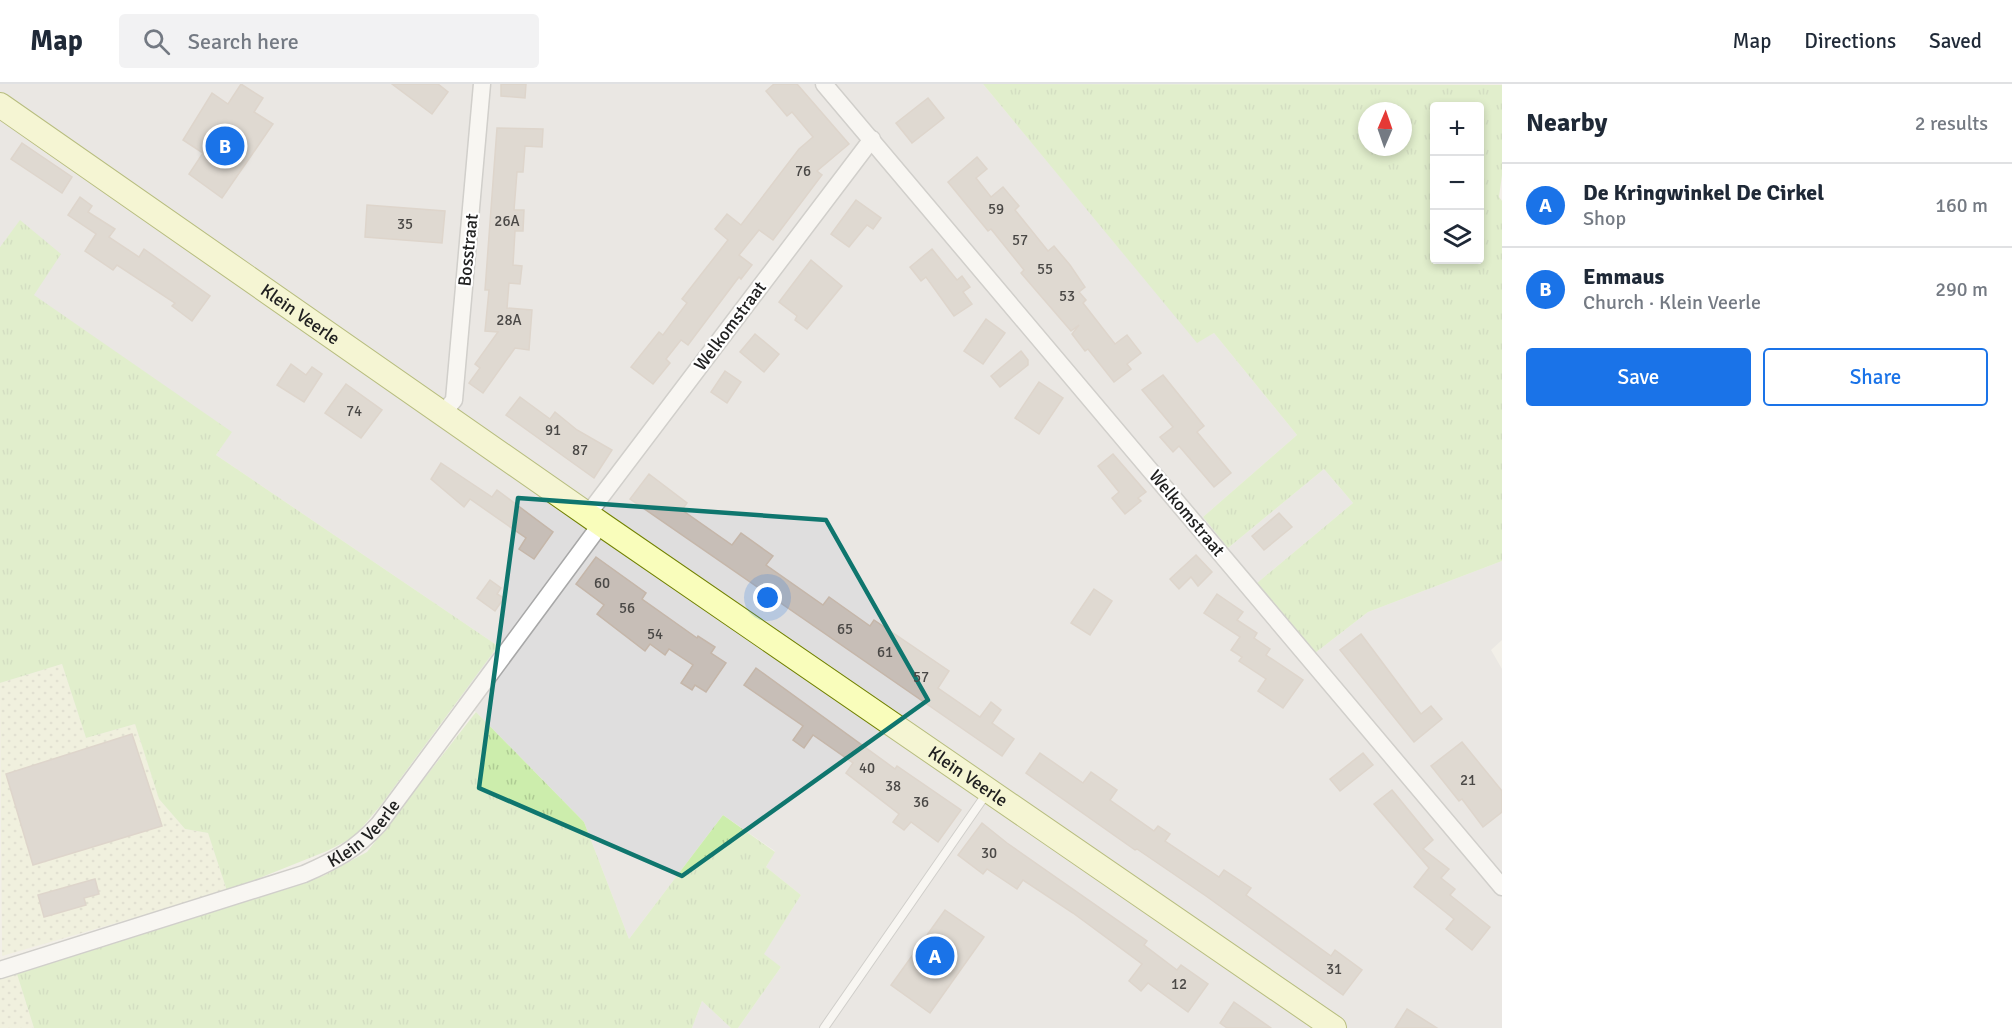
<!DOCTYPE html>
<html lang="en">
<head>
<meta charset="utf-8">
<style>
	:root { --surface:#fff; --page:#f2f2f3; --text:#1f2937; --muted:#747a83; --line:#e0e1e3; --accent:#1a73e8 }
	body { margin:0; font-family:Signika,sans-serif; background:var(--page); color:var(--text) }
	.controls { position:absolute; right:18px; top:18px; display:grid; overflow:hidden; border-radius:6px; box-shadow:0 3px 9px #0003 }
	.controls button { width:54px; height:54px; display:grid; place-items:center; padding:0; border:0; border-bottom:2px solid var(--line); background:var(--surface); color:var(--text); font:30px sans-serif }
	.compass { position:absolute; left:1358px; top:18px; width:54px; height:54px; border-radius:50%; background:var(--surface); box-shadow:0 3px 9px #0003; rotate:2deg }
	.you { position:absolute; left:768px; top:514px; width:21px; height:21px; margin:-15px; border:4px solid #fff; border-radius:50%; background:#1a73e8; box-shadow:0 0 0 9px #1a73e833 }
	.badge { display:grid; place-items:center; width:39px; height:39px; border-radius:50%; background:var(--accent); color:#fff; font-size:20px; font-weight:700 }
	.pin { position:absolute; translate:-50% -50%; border:3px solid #fff; box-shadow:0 2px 6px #0006 }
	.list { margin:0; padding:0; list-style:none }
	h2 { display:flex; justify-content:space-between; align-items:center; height:78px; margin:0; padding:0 24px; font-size:26px }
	h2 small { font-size:20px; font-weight:400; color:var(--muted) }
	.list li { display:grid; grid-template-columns:39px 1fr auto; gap:18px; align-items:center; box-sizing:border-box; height:84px; padding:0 24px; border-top:2px solid var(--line) }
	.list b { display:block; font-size:22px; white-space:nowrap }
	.list p { margin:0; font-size:20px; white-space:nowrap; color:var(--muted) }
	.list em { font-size:20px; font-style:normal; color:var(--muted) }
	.actions { display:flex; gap:12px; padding:18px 24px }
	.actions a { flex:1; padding:14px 0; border:2px solid var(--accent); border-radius:6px; text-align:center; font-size:21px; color:var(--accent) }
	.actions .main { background:var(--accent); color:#fff }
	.icon { flex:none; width:33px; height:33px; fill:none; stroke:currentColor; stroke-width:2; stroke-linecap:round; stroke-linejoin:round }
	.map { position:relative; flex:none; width:1502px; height:944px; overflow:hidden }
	header { display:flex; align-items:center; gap:36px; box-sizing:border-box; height:84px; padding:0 30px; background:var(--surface); border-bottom:2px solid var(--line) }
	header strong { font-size:28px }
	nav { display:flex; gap:33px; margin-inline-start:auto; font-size:21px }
	.search { width:420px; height:54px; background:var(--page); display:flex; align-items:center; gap:15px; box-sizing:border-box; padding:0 21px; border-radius:6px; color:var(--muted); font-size:22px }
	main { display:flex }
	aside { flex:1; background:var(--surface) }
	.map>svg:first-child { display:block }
</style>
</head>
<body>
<header>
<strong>Map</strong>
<div class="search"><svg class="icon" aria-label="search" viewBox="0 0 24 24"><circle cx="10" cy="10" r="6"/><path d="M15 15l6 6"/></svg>Search here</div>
<nav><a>Map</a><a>Directions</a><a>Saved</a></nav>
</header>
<main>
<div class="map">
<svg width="1502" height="944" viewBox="0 0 1502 944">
	<defs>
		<pattern id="farmland-dots" width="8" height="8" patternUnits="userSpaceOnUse" patternTransform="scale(1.5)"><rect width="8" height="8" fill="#eef1d3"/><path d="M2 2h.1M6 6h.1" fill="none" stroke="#ccceb5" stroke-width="1.8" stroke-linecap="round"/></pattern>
		<pattern id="grass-tufts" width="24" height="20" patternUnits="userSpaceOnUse" patternTransform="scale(1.5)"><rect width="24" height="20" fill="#ccedac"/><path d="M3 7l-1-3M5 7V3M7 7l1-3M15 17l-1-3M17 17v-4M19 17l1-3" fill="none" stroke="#afcb94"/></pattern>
	</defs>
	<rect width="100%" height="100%" fill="#f2efe8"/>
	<g fill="#dfdede">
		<polygon points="0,0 983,0 1197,258 1214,249 1297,351 1203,433 1228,464 1324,385 1353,419 1257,499 1315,569 1368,528 1502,477 1502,556 1491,566 1502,585 1502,944 738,944 781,883 763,871 801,811 766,783 775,767 723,731 629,855 584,738 476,628 458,616 498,562 216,371 231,348 33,211 20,137 0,163"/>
		<polygon points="702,917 731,944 692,944"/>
	</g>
	<g fill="url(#farmland-dots)">
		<polygon points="62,580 86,654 135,640 159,715 185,745 208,749 227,807 2,872 0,599"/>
		<polygon points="16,887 34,944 0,944 0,892"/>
	</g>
	<g fill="url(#grass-tufts)" fill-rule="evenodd">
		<path d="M 983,0 L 1502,1 L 1502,91 L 1499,113 L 1502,117 L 1502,477 L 1368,528 L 1315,569 L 1257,499 L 1353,419 L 1324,385 L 1228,464 L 1203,433 L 1297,351 L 1214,249 L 1197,259 ZM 1434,22 L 1480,22 L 1480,176 L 1434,176 ZM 1367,27 L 1403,27 L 1403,63 L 1367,63 Z"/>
		<polygon points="20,136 61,170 34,211 232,348 216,371 498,562 381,721 354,753 327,767 227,807 208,749 185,745 159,715 135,640 86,654 62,580 0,599 0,163"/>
		<polygon points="476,628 584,738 629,855 723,731 775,768 766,783 801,811 764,870 781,883 738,944 731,944 702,917 692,944 34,944 16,887 323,792 367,768"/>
	</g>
	<g fill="#c7beb7" stroke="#c5b6a9" stroke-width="1.5">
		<polygon points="241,0 263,14 254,28 273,40 222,114 189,90 203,69 183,56 212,9 228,20"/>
		<polygon points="392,0 438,0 448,8 432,30"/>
		<polygon points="501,0 526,0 525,14 501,12"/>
		<polygon points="774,0 797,0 849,60 817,87 822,91 773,156 759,146 739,171 752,181 741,195 739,193 688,261 681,256 666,275 670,279 653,300 631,283 659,248 663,251 687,219 682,215 728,156 715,145 727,130 741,141 799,65 813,53 792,28 787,32 766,7"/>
		<polygon points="928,14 944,34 912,59 896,39"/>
		<polygon points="497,44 543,45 542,63 525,62 523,88 517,88 514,126 524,126 523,147 515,147 513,181 522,182 520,200 509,199 507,224 532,226 529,266 515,264 483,309 469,299 480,284 475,280 498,248 485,247 489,206 485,206"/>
		<polygon points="22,59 72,93 62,109 11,75"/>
		<polygon points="977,73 987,85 976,94 991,113 1003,103 1019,122 1015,126 1048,167 1054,162 1070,181 1085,203 1079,208 1086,216 1083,219 1115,260 1127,251 1141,269 1127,280 1131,285 1114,298 1088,265 1085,267 1072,250 1079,241 1071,247 1021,189 1024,186 991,145 988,147 948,98"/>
		<polygon points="80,113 92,122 88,128 115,145 109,153 139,173 144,165 210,212 192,237 172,222 175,219 117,181 113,186 85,167 96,150 68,131"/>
		<polygon points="856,116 881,134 873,145 867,141 849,163 831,150"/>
		<polygon points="367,121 445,127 442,159 365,153"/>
		<polygon points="932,165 957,196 962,192 970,203 963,208 972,220 954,232 926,193 921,197 910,183"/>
		<polygon points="811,176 842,202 807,245 795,236 797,232 779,218"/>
		<polygon points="986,235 1005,249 983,280 964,267"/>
		<polygon points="755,250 779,270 764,288 740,268"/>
		<polygon points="1021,267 1028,276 1028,281 1000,303 991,292"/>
		<polygon points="291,280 306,291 312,283 322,290 304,318 277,301"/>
		<polygon points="725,287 741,298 727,319 711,308"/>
		<polygon points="1163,291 1204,342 1197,348 1231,389 1214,403 1179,362 1173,368 1160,353 1173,343 1142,306"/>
		<polygon points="1039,298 1063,314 1039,350 1015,334"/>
		<polygon points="346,300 382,326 361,354 325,329"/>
		<polygon points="520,313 550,335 555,328 577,346 612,366 594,394 506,331"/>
		<polygon points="1113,370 1146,408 1138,414 1141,417 1125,430 1112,414 1119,408 1098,382"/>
		<polygon points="441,379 492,413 497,406 553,448 534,475 519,465 526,454 470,415 464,423 431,395"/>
		<polygon points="649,390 687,419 682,426 732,461 741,449 773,472 766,481 823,521 829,513 870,542 874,536 949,587 938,604 980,633 991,618 1001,626 992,639 1014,655 1002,672 630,415"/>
		<polygon points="1279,429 1292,443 1264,466 1252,452"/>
		<polygon points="1196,471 1212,488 1198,502 1191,493 1179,505 1170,495"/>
		<polygon points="596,473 646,509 642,515 697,554 698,552 715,563 711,569 726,579 706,608 695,601 692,606 681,599 693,581 669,565 665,571 650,560 645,567 597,530 604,521 576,500"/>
		<polygon points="490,496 501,504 497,510 504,514 495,527 477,514"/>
		<polygon points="1094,505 1112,517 1090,551 1071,539"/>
		<polygon points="1217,510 1243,528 1237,536 1257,549 1254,554 1270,565 1266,571 1303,596 1283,624 1258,607 1266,595 1239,577 1242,573 1231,566 1240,553 1204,529"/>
		<polygon points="1361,550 1421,630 1431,622 1442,635 1414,658 1340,566"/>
		<polygon points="756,584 895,685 897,682 961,726 938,758 911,738 904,746 893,738 899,730 846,689 853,679 813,651 804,664 793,656 803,642 744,601"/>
		<polygon points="132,650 162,742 33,781 6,690"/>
		<polygon points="1462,658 1502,707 1502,728 1483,743 1462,715 1459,717 1431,682"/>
		<polygon points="1040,669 1083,699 1091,688 1117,706 1110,716 1154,747 1158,742 1170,750 1165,757 1219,793 1224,786 1251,804 1246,811 1331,872 1335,866 1362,886 1343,911 1206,812 1137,765 1135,766 1026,689"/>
		<polygon points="1363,669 1373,681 1340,707 1330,695"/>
		<polygon points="1392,706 1433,756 1423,765 1449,785 1441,794 1455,805 1450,811 1490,843 1472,866 1446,845 1454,835 1414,803 1429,784 1374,720"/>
		<polygon points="982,739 1007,759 1147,857 1144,861 1177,886 1181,881 1208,900 1188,928 1148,899 1141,907 1129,897 1142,880 1073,829 1023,796 1017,805 987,785 983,790 958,771"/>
		<polygon points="95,795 99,810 84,814 86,821 44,833 38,811"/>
		<polygon points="945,826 984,853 930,929 891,901"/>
		<polygon points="1234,918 1271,944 1227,944 1220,939"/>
		<polygon points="1407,925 1437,944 1395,944"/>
	</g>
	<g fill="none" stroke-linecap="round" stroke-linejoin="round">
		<g stroke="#a8a8a8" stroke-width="10">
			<polyline id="lane" points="824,944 987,709"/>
		</g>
		<g stroke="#a8a8a8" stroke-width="19">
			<g id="street">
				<polyline points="824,0 1502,803"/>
				<polyline points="444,328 454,316 482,0"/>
				<polyline points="588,430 872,55"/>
				<path id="s1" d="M 0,886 L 304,790 C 336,776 355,766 379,740 L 601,440"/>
			</g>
		</g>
		<g stroke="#718100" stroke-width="26">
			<g id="secondary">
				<path id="s2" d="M 0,21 L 601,440 L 1334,944"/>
			</g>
		</g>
		<use href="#lane" stroke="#fff" stroke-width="8"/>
		<use href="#street" stroke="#fff" stroke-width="16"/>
		<use href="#secondary" stroke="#f9fdbb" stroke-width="24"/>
	</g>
	<path d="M0 0H1502V944H0ZM 518,414 L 826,436 L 928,616 L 682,792 L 479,704 Z" fill="#f2efe8" fill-opacity=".55" fill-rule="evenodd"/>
	<path fill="none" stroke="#0f766e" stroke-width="4.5" stroke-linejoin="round" d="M 518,414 L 826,436 L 928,616 L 682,792 L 479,704 Z"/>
	<g text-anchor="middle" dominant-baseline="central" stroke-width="4.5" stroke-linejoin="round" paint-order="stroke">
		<g font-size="15" fill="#4a4846">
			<text x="803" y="87">76</text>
			<text x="996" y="125">59</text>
			<text x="507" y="137">26A</text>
			<text x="405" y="140">35</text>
			<text x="1020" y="156">57</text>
			<text x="1045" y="185">55</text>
			<text x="1067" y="212">53</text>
			<text x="509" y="236">28A</text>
			<text x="354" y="327">74</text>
			<text x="553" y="346">91</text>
			<text x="580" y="366">87</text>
			<text x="602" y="499">60</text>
			<text x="627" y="524">56</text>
			<text x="845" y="545">65</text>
			<text x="655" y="550">54</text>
			<text x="885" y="568">61</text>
			<text x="921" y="593">57</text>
			<text x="867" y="684">40</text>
			<text x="1468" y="696">21</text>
			<text x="893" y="702">38</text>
			<text x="921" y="718">36</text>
			<text x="989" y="769">30</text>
			<text x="1334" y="885">31</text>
			<text x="1179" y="900">12</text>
		</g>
		<g font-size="18" fill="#212121" stroke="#fff">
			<text transform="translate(468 166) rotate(-84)">Bosstraat</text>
			<text stroke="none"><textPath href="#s2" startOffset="366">Klein Veerle</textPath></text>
			<text transform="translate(730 242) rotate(-53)">Welkomstraat</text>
			<text transform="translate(1187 429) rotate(50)">Welkomstraat</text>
			<text stroke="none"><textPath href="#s2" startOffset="1178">Klein Veerle</textPath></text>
			<text stroke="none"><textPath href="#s1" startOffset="392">Klein Veerle</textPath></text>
		</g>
	</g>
</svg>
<div class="controls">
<button>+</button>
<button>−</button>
<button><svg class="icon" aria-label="layers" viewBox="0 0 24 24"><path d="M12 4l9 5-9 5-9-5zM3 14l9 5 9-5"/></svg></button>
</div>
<svg class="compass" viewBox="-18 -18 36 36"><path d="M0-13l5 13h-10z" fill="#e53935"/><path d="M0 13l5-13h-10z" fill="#747a83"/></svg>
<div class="you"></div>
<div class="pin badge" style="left:935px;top:872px">A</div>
<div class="pin badge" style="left:225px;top:62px">B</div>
</div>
<aside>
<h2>Nearby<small>2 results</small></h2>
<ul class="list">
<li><span class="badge">A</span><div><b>De Kringwinkel De Cirkel</b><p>Shop</p></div><em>160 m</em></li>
<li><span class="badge">B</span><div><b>Emmaus</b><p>Church · Klein Veerle</p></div><em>290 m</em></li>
</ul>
<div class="actions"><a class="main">Save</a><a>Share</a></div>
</aside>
</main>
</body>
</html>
